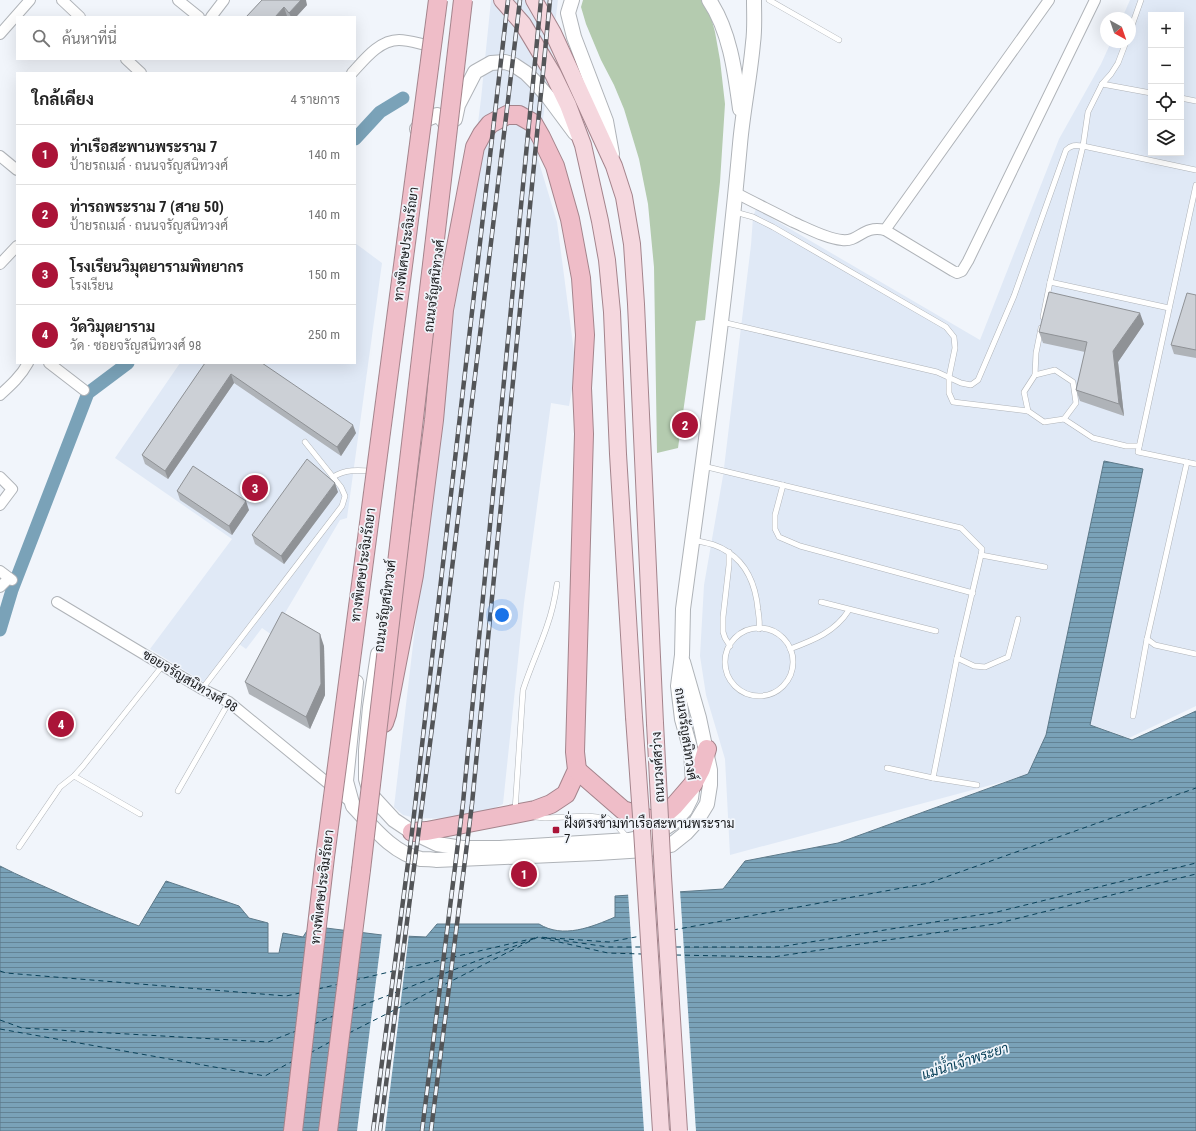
<!DOCTYPE html>
<html lang="th">
<head>
<meta charset="utf-8">
<style>
	:root { --surface:#fff; --page:#f2f2f2; --text:#222; --muted:#767676; --line:#e0e0e0; --accent:#aa1438 }
	body { margin:0; font-family:"Roboto Condensed",Sarabun,sans-serif; background:var(--page); color:var(--text) }
	.controls { position:absolute; right:12px; top:12px; display:grid; overflow:hidden; border-radius:0px; box-shadow:0 4px 16px #0002 }
	.controls button { width:36px; height:36px; display:grid; place-items:center; padding:0; border:0; border-bottom:1px solid var(--line); background:var(--surface); color:var(--text); font:20px sans-serif }
	.compass { position:absolute; left:1100px; top:12px; width:36px; height:36px; border-radius:50%; background:var(--surface); box-shadow:0 4px 16px #0002; rotate:140deg }
	.you { position:absolute; left:502px; top:615px; width:14px; height:14px; margin:-10px; border:3px solid #fff; border-radius:50%; background:#1a73e8; box-shadow:0 0 0 6px #1a73e833 }
	.badge { display:grid; place-items:center; width:26px; height:26px; border-radius:50%; background:var(--accent); color:#fff; font-size:13px; font-weight:700 }
	.pin { position:absolute; translate:-50% -50%; border:2px solid #fff; box-shadow:0 1px 4px #0006 }
	.list { margin:0; padding:0; list-style:none }
	h2 { display:flex; justify-content:space-between; align-items:center; height:52px; margin:0; padding:0 16px; font-size:17px }
	h2 small { font-size:13px; font-weight:400; color:var(--muted) }
	.list li { display:grid; grid-template-columns:26px 1fr auto; gap:12px; align-items:center; box-sizing:border-box; height:60px; padding:0 16px; border-top:1px solid var(--line) }
	.list b { display:block; font-size:15px; white-space:nowrap }
	.list p { margin:0; font-size:13px; white-space:nowrap; color:var(--muted) }
	.list em { font-size:13px; font-style:normal; color:var(--muted) }
	.icon { flex:none; width:22px; height:22px; fill:none; stroke:currentColor; stroke-width:2; stroke-linecap:round; stroke-linejoin:round }
	.map { position:relative; flex:none; width:1196px; height:1131px; overflow:hidden }
	.search { position:absolute; background:var(--surface); box-shadow:0 4px 16px #0002; left:16px; top:16px; width:340px; height:44px; display:flex; align-items:center; gap:10px; box-sizing:border-box; padding:0 14px; border-radius:0px; color:var(--muted); font-size:15px }
	.panel { position:absolute; background:var(--surface); box-shadow:0 4px 16px #0002; left:16px; top:72px; width:340px; height:292px; border-radius:0px }
	.map>svg:first-child { display:block }
</style>
</head>
<body>
<div class="map">
<svg width="1196" height="1131" viewBox="0 0 1196 1131">
	<defs>
		<pattern id="water-rules" width="6" height="5" patternUnits="userSpaceOnUse"><rect width="6" height="5" fill="#7aa2b8"/><path d="M0 2.5h6" fill="none" stroke="#638395"/></pattern>
	</defs>
	<rect width="100%" height="100%" fill="#f1f5fb"/>
	<g fill="#e0e9f6" fill-rule="evenodd">
		<polygon points="491,0 558,0 538,159 557,222 576,367 569,406 551,403 524,603 503,804 484,813 449,819 416,818 403,815 394,807 422,568 481,99"/>
		<path d="M 1130,0 L 1196,0 L 1196,706 L 1129,738 L 1095,726 L 1046,736 L 1028,775 L 730,855 L 725,759 L 706,695 L 700,656 L 704,585 L 723,476 L 751,245 L 753,217 L 756,209 L 980,340 L 1059,139 L 1101,64 L 1111,42 L 1130,42 L 1130,18 L 1122,18 ZM 1151,15 L 1181,15 L 1181,153 L 1151,153 Z"/>
		<polygon points="355,243 382,263 347,518 340,520 272,635 262,628 246,649 239,644 208,685 150,649 232,539 115,458 180,363 355,363"/>
	</g>
	<polygon fill="#b4cbaf" points="583,0 701,0 707,7 711,17 715,32 720,60 725,104 720,182 705,320 696,321 678,448 657,453 654,267 648,204 639,159 624,109 614,85 601,60 586,24 581,7"/>
	<path fill="url(#water-rules)" stroke="#5d7989" d="M 1104,461 L 1143,469 L 1090,725 L 1132,740 L 1196,711 L 1196,1131 L 0,1131 L 0,866 C 19,876 39,884 59,893 C 85,905 112,916 139,926 L 166,881 L 239,906 L 249,918 L 268,923 L 268,953 L 279,953 L 283,933 L 303,937 L 310,926 L 382,935 L 426,937 L 437,924 L 539,924 C 563,939 592,927 615,917 L 615,896 L 723,889 L 745,861 L 838,843 L 1028,774 L 1046,735 Z"/>
	<g fill="#f1f5fb">
		<polygon points="680,890 696,1131 644,1131 628,893"/>
		<polygon points="382,933 409,934 385,1131 357,1131"/>
	</g>
	<g fill="none" stroke-linecap="round" stroke-linejoin="round">
		<g stroke="#7aa2b8" stroke-width="13">
			<polyline points="355,139 380,112 403,98"/>
			<polyline points="0,630 12,590 88,393 128,363"/>
		</g>
		<g stroke="#094159" stroke-width="1" stroke-dasharray="5 4" stroke-linecap="butt">
			<polyline points="673,930 929,883 1196,788"/>
			<polyline points="541,938 608,953 642,954"/>
			<polyline points="546,938 608,947 643,947"/>
			<polyline points="676,947 779,947 997,912 1196,863"/>
			<polyline points="676,955 773,957 995,924 1196,874"/>
			<polyline points="0,971 6,973 286,996 300,993"/>
			<polyline points="355,980 535,938"/>
			<polyline points="318,989 339,984"/>
			<polyline points="353,1009 533,939"/>
			<polyline points="0,1020 22,1028 268,1042 296,1031"/>
			<polyline points="314,1024 333,1016"/>
			<polyline points="0,1029 265,1076 293,1061"/>
			<polyline points="349,1033 538,937 609,942 641,936"/>
			<polyline points="310,1053 330,1042"/>
		</g>
		<g stroke="#afb3b8" stroke-width="6">
			<g id="service">
				<polyline points="769,0 839,40"/>
				<polyline points="1130,31 1141,0"/>
				<polyline points="1102,84 1151,93"/>
				<polyline points="1181,98 1196,101"/>
				<polyline points="1196,185 1138,452 1196,464"/>
				<polyline points="735,212 753,217 773,227 946,327 954,337 955,348 949,377 949,393 953,402 1028,411"/>
				<polyline points="1050,282 1169,308"/>
				<polyline points="1043,317 1050,282 1083,146 1088,112 1102,84 1111,74 1118,63 1126,42"/>
				<path d="M 722,322 L 937,372 L 961,383 L 971,385 L 978,380 L 1014,296 L 1066,150 C 1071,145 1075,145 1083,146 L 1196,170"/>
				<polygon points="1055,370 1073,382 1076,403 1064,419 1044,422 1028,411 1024,392 1035,375"/>
				<polyline points="1035,375 1036,353 1041,328"/>
				<polyline points="1064,419 1093,438 1126,446 1139,446"/>
				<polyline points="703,466 961,528 982,549 981,555 1045,567"/>
				<path d="M 333,477 C 345,469 358,470 372,471"/>
				<polyline points="783,485 775,515 775,529 779,537 800,546 973,593"/>
				<path d="M 693,540 C 706,543 717,544 728,552 C 748,565 756,588 758,610 C 759,617 760,622 759,629"/>
				<polyline points="729,552 729,565 723,617 723,632 725,638 730,646"/>
				<polyline points="821,602 936,631"/>
				<circle cx="759" cy="662" r="34"/>
				<polyline points="1147,639 1155,645 1196,654"/>
				<path d="M 790,649 C 814,640 835,632 849,610"/>
				<polyline points="957,658 974,666 985,667 1008,657 1018,619"/>
				<polyline points="202,689 342,506 345,496 341,487 305,442"/>
				<polyline points="1133,716 1147,639 1187,462"/>
				<polyline points="887,768 933,778 977,785"/>
				<polyline points="74,776 140,814"/>
				<polyline points="933,778 957,658 981,555"/>
				<polyline points="178,791 229,702"/>
				<path d="M 515,811 L 523,690 C 530,668 540,647 547,626 C 552,612 555,598 557,584"/>
				<polyline points="535,817 545,818 587,816 607,818 617,826 627,837"/>
				<polyline points="19,847 60,787 74,776 83,766 163,665"/>
			</g>
		</g>
		<g stroke="#afb3b8" stroke-width="12">
			<g id="minor">
				<polyline points="62,0 80,17"/>
				<polyline points="178,0 199,17"/>
				<polyline points="211,17 224,0"/>
				<polyline points="0,34 30,0"/>
				<polyline points="126,59 141,73"/>
				<path d="M 352,73 C 364,60 379,40 399,40 C 408,40 417,43 426,45"/>
				<polyline points="0,156 17,170"/>
				<path d="M 736,193 C 755,203 774,212 793,222 C 807,228 827,239 842,240 C 860,242 862,225 885,230 L 953,271 L 957,273 L 962,271 L 968,261 L 1095,0"/>
				<polyline points="885,230 1049,0"/>
				<polyline points="0,264 17,246"/>
				<polyline points="49,363 84,390"/>
				<path d="M 0,395 C 11,385 21,376 28,363"/>
				<polyline points="0,477 12,489 0,505"/>
				<polyline points="0,571 12,580"/>
				<polyline points="0,587 9,578"/>
				<polyline points="57,602 202,689 229,702 352,803"/>
			</g>
		</g>
		<g stroke="#afb3b8" stroke-width="16">
			<g id="secondary">
				<polyline points="572,0 568,13 574,37 606,121 612,154"/>
				<path d="M 709,0 C 730,31 735,72 740,109"/>
				<polyline points="455,119 458,105 475,72 491,63 505,62 514,65 526,73 536,83 549,98 575,133"/>
				<path d="M 417,129 L 427,119 L 437,115 C 445,120 446,124 447,133"/>
				<path d="M 378,654 L 370,707 L 366,750 L 366,779 L 371,795 L 394,820 L 412,832 L 437,844 L 462,848 L 500,848 L 629,840 L 656,834 L 674,822 L 685,810 L 691,798 L 693,784 L 691,751 L 682,719 L 678,686 L 682,655 L 683,609 C 704,454 726,300 740,144 C 743,110 750,77 753,43 C 755,29 754,14 754,0"/>
				<path d="M 356,682 L 346,781 L 352,803 L 353,806 C 371,825 393,854 421,859 C 426,859 431,859 436,860 L 598,853 L 645,850 L 671,845 L 686,833 L 696,822 L 707,804 L 710,785 L 710,770 L 699,718 L 683,662"/>
			</g>
		</g>
		<g stroke="#a4848c" stroke-width="18">
			<g id="primary">
				<polyline points="502,0 523,24 553,74 568,105 583,145 600,221 607,260 612,312 618,454 634,717"/>
				<polyline points="534,0 553,33 565,59 614,166 624,197 632,244 636,304 655,723"/>
			</g>
		</g>
		<g stroke="#a4848c" stroke-width="20">
			<g id="motorway">
				<polyline points="384,723 387,714 414,575 434,420 444,310 475,147 482,134 490,124 507,115 519,115 533,123 541,137 555,166 570,219 581,278 585,335 582,388 584,434 575,752 577,770 566,794 551,804 535,810 427,831 412,832"/>
				<polyline points="577,770 623,810 652,820 665,814 674,806 693,784 701,769 707,749"/>
				<polyline points="293,1131 325,857"/>
				<polyline points="328,1131 361,870"/>
			</g>
		</g>
		<use href="#service" stroke="#fff" stroke-width="5"/>
		<use href="#minor" stroke="#fff" stroke-width="10"/>
		<use href="#secondary" stroke="#fff" stroke-width="14"/>
		<use href="#primary" stroke="#f5d7de" stroke-width="16"/>
		<use href="#motorway" stroke="#efbdc8" stroke-width="18"/>
		<g stroke="#535558" stroke-width="4.5">
			<g id="rail">
				<polyline points="373,1131 412,832 508,0"/>
				<polyline points="380,1131 445,627 520,0"/>
				<polyline points="422,1131 463,803 541,0"/>
				<polyline points="431,1131 472,804 550,0"/>
			</g>
		</g>
		<use href="#rail" stroke="#f1f5fb" stroke-width="3" stroke-dasharray="9" stroke-linecap="butt"/>
		<g stroke="#a4848c" stroke-width="18" stroke-linecap="butt">
			<g id="primary-bridge">
				<polyline points="634,717 642,830 661,1131"/>
				<polyline points="655,723 663,876 679,1131"/>
			</g>
		</g>
		<g stroke="#a4848c" stroke-width="20" stroke-linecap="butt">
			<g id="motorway-bridge">
				<polyline points="325,857 438,0"/>
				<polyline points="361,870 463,0"/>
			</g>
		</g>
		<use href="#primary-bridge" stroke="#f5d7de" stroke-width="16"/>
		<use href="#motorway-bridge" stroke="#efbdc8" stroke-width="18"/>
	</g>
	<g fill="#afb3b8">
		<polygon points="262,0 307,5 296,17 288,17 287,16 286,17 246,17"/>
		<polygon points="1196,295 1196,358 1174,354 1171,345"/>
		<polygon points="1144,324 1118,362 1124,416 1080,401 1076,390 1085,352 1043,343 1039,332"/>
		<polygon points="205,363 262,363 356,433 341,456 234,383 168,479 145,464 142,455"/>
		<polygon points="177,491 249,510 232,535 180,500"/>
		<polygon points="338,492 284,564 255,544 252,535"/>
		<polygon points="324,646 325,695 310,729 249,694 245,682"/>
	</g>
	<g fill="#8f9296">
		<polygon points="301,0 306,0 307,5 296,17 291,17 289,13"/>
		<polygon points="284,7 287,16 286,17 275,17"/>
		<polygon points="1140,313 1144,324 1118,362 1124,416 1119,404 1113,351"/>
		<polygon points="231,374 234,383 168,479 165,471"/>
		<polygon points="353,425 356,433 341,456 337,447"/>
		<polygon points="335,483 338,492 284,564 281,556"/>
		<polygon points="246,501 249,510 232,535 229,526"/>
		<polygon points="320,634 324,646 325,695 310,729 306,717"/>
	</g>
	<g fill="#ccd0d6" stroke="#8f9296">
		<polygon points="262,0 301,0 289,13 284,7 275,17 246,17"/>
		<polygon points="1049,292 1140,313 1113,351 1119,404 1076,390 1087,342 1039,332"/>
		<polygon points="1187,293 1196,295 1196,350 1171,345"/>
		<polygon points="205,363 262,363 353,425 337,447 231,374 165,471 142,455"/>
		<polygon points="307,459 335,483 281,556 252,535"/>
		<polygon points="193,466 246,501 229,526 177,491"/>
		<polygon points="282,612 320,634 321,684 306,717 245,682"/>
	</g>
	<rect fill="#aa1438" stroke="#f1f5fb" stroke-width="1.5" x="552" y="826" width="8" height="8" rx="2"/>
	<g text-anchor="middle" dominant-baseline="central" stroke-width="3.5" stroke-linejoin="round" paint-order="stroke">
		<g font-size="13" fill="#191a1c" stroke="#f1f5fb">
			<text transform="translate(406 244) rotate(-82)">ทางพิเศษประจิมรัถยา</text>
			<text transform="translate(434 286) rotate(-83)">ถนนจรัญสนิทวงศ์</text>
			<text transform="translate(363 565) rotate(-82)">ทางพิเศษประจิมรัถยา</text>
			<text transform="translate(385 606) rotate(-82)">ถนนจรัญสนิทวงศ์</text>
			<text transform="translate(190 681) rotate(31)">ซอยจรัญสนิทวงศ์ 98</text>
			<text transform="translate(686 734) rotate(82)">ถนนจรัญสนิทวงศ์</text>
			<text transform="translate(658 767) rotate(-93)">ถนนวงศ์สว่าง</text>
			<text transform="translate(322 887) rotate(-83)">ทางพิเศษประจิมรัถยา</text>
		</g>
		<g font-size="13" fill="#191a1c" stroke="#f1f5fb" text-anchor="start">
			<text x="564" y="823">ฝั่งตรงข้ามท่าเรือสะพานพระราม<tspan x="564" dy="15">7</tspan></text>
		</g>
		<g font-size="14" font-style="italic" fill="#094159" stroke="#f1f5fb">
			<text transform="translate(965 1061) rotate(-18)">แม่น้ำเจ้าพระยา</text>
		</g>
	</g>
</svg>
<div class="controls">
<button>+</button>
<button>−</button>
<button><svg class="icon" aria-label="locate" viewBox="0 0 24 24"><circle cx="12" cy="12" r="6"/><path d="M12 2v4M12 18v4M2 12h4M18 12h4"/></svg></button>
<button><svg class="icon" aria-label="layers" viewBox="0 0 24 24"><path d="M12 4l9 5-9 5-9-5zM3 14l9 5 9-5"/></svg></button>
</div>
<svg class="compass" viewBox="-18 -18 36 36"><path d="M0-13l5 13h-10z" fill="#e53935"/><path d="M0 13l5-13h-10z" fill="#767676"/></svg>
<div class="you"></div>
<div class="pin badge" style="left:524px;top:874px">1</div>
<div class="pin badge" style="left:685px;top:425px">2</div>
<div class="pin badge" style="left:255px;top:488px">3</div>
<div class="pin badge" style="left:61px;top:724px">4</div>
<div class="search"><svg class="icon" aria-label="search" viewBox="0 0 24 24"><circle cx="10" cy="10" r="6"/><path d="M15 15l6 6"/></svg>ค้นหาที่นี่</div>
<section class="panel">
<h2>ใกล้เคียง<small>4 รายการ</small></h2>
<ul class="list">
<li><span class="badge">1</span><div><b>ท่าเรือสะพานพระราม 7</b><p>ป้ายรถเมล์ · ถนนจรัญสนิทวงศ์</p></div><em>140 m</em></li>
<li><span class="badge">2</span><div><b>ท่ารถพระราม 7 (สาย 50)</b><p>ป้ายรถเมล์ · ถนนจรัญสนิทวงศ์</p></div><em>140 m</em></li>
<li><span class="badge">3</span><div><b>โรงเรียนวิมุตยารามพิทยากร</b><p>โรงเรียน</p></div><em>150 m</em></li>
<li><span class="badge">4</span><div><b>วัดวิมุตยาราม</b><p>วัด · ซอยจรัญสนิทวงศ์ 98</p></div><em>250 m</em></li>
</ul>
</section>
</div>
</body>
</html>
